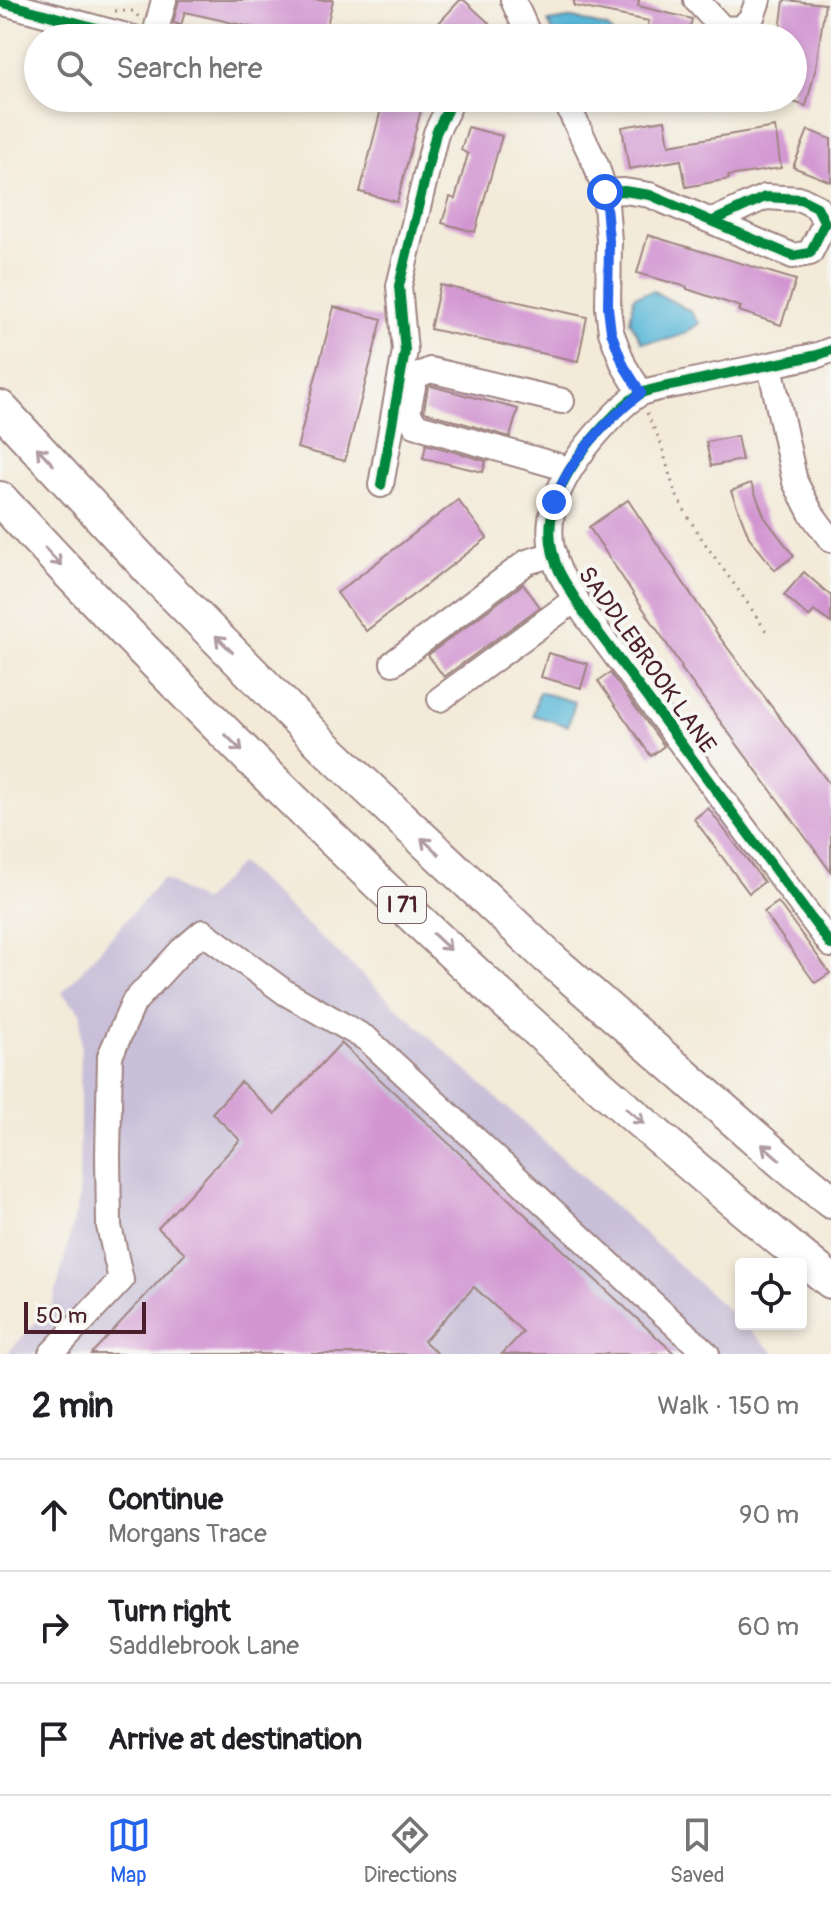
<!DOCTYPE html>
<html lang="en">
<head>
<meta charset="utf-8">
<style>
	:root { --surface:#fff; --page:#f2f2f2; --text:#202124; --muted:#757577; --line:#e0e0e0; --accent:#2563eb }
	body { margin:0; font-family:Pangolin,sans-serif; background:var(--page); color:var(--text) }
	.controls { position:absolute; right:24px; bottom:24px; display:grid; overflow:hidden; border-radius:8px; box-shadow:0 4px 12px #0003 }
	.controls button { width:72px; height:72px; display:grid; place-items:center; padding:0; border:0; border-bottom:2px solid var(--line); background:var(--surface); color:var(--text); font:40px sans-serif }
	.scale { position:absolute; left:24px; bottom:20px; width:122px; box-sizing:border-box; padding-left:8px; border:4px solid #4a1f2b; border-top:0; font-size:22px; line-height:28px; white-space:nowrap; color:#4a1f2b; -webkit-text-stroke:6px #f6f6f2; paint-order:stroke }
	.stop { position:absolute; width:24px; height:24px; margin:-18px; border:6px solid #2563eb; border-radius:50%; background:#fff }
	.stop.end { background:#2563eb; border-color:#fff; box-shadow:0 2px 8px #0008 }
	.list { margin:0; padding:0; list-style:none }
	h2 { display:flex; justify-content:space-between; align-items:center; height:104px; margin:0; padding:0 32px; font-size:34px }
	h2 small { font-size:26px; font-weight:400; color:var(--muted) }
	.list li { display:grid; grid-template-columns:52px 1fr auto; gap:24px; align-items:center; box-sizing:border-box; height:112px; padding:0 32px; border-top:2px solid var(--line) }
	.list b { display:block; font-size:30px; white-space:nowrap }
	.list p { margin:0; font-size:26px; white-space:nowrap; color:var(--muted) }
	.list em { font-size:26px; font-style:normal; color:var(--muted) }
	.icon { flex:none; width:44px; height:44px; fill:none; stroke:currentColor; stroke-width:2; stroke-linecap:round; stroke-linejoin:round }
	.map { position:relative; flex:none; width:831px; height:1354px; overflow:hidden }
	.search { position:absolute; background:var(--surface); box-shadow:0 4px 12px #0003; left:24px; right:24px; top:24px; height:88px; display:flex; align-items:center; gap:20px; box-sizing:border-box; padding:0 28px; border-radius:44px; color:var(--muted); font-size:30px }
	.sheet { height:440px; background:var(--surface) }
	nav { display:flex; justify-content:space-around; align-items:center; box-sizing:border-box; height:112px; border-top:2px solid var(--line); background:var(--surface); font-size:22px; color:var(--muted) }
	nav a { display:grid; justify-items:center; gap:4px }
	nav .on { color:var(--accent) }
	.map>svg:first-child { display:block }
</style>
</head>
<body>
<div class="map">
<svg width="831" height="1354" viewBox="0 0 831 1354">
	<rect width="100%" height="100%" fill="#f6f6f2"/>
	<filter id="ink" filterUnits="userSpaceOnUse"><feTurbulence type="fractalNoise" baseFrequency=".0125" numOctaves="2"/><feDisplacementMap in="SourceGraphic" scale="16" xChannelSelector="R" yChannelSelector="G"/><feConvolveMatrix kernelMatrix="1 2 1 2 8 2 1 2 1" color-interpolation-filters="sRGB"/></filter>
	<filter id="wash" filterUnits="userSpaceOnUse"><feTurbulence type="fractalNoise" baseFrequency=".006" numOctaves="4" result="noise"/><feDisplacementMap in="SourceGraphic" scale="32" xChannelSelector="R" yChannelSelector="G"/><feGaussianBlur stdDeviation="1.8" result="paint"/><feColorMatrix in="noise" values="0 0 0 0 0 0 0 0 0 0 0 0 0 0 0 0 0 1.4 0 .05"/><feComposite in="paint" operator="in"/></filter>
	<g filter="url(#wash)">
		<rect width="100%" height="100%" fill="#f3ead8"/>
		<polygon fill="#c8bfd8" points="240,863 741,1322 741,1324 743,1324 776,1354 7,1354 53,1303 79,1200 81,1012 62,993 163,878 202,902"/>
		<g fill="#5ab8d8" stroke="#526c82" stroke-width="2">
			<polygon points="574,18 608,28 616,38 556,38 548,22"/>
			<path d="M 653,291 L 690,311 L 699,323 C 680,339 666,341 642,342 L 630,321 L 634,296 Z"/>
			<polygon points="539,692 575,702 568,726 533,715"/>
		</g>
		<g id="blocks">
			<g fill="#d295d1">
				<polygon points="179,0 333,0 324,38 299,38 185,12 181,25 173,23"/>
				<polygon points="460,0 464,0 489,23 475,38 425,38"/>
				<polygon points="574,0 639,0 638,6 692,19 687,38 644,38 649,21 574,6"/>
				<polygon points="784,0 825,4 816,67 806,106 793,102 793,38 779,38"/>
				<polygon points="44,29 76,38 41,38"/>
				<polygon points="383,101 421,110 397,202 360,192"/>
				<polygon points="665,120 669,145 775,127 781,168 728,176 729,179 686,187 681,160 629,169 622,127"/>
				<polygon points="468,127 502,136 475,232 442,223 450,197 455,199 468,154 461,150"/>
				<polygon points="808,130 831,139 831,182 793,167"/>
				<polygon points="648,235 796,280 781,325 739,311 741,307 687,289 687,287 637,273"/>
				<polygon points="440,285 587,317 578,361 430,329"/>
				<polygon points="334,307 382,319 345,461 297,448"/>
				<polygon points="431,386 518,409 510,437 425,412 424,410 428,387"/>
				<polygon points="737,436 742,460 711,466 706,442"/>
				<polygon points="426,444 486,461 483,472 423,458"/>
				<polygon points="751,483 765,518 794,556 775,570 749,537 731,491"/>
				<polygon points="458,500 487,538 366,631 337,593"/>
				<polygon points="628,500 721,639 831,786 831,872 681,668 682,667 589,527"/>
				<polygon points="804,572 831,596 831,623 814,611 809,617 784,595"/>
				<polygon points="523,584 540,607 444,677 428,655"/>
				<polygon points="548,653 588,664 581,688 541,677"/>
				<polygon points="610,673 664,746 651,756 598,681"/>
				<polygon points="708,808 764,882 749,893 694,819"/>
				<polygon points="778,902 830,973 815,983 764,912"/>
				<polygon points="341,1043 675,1354 502,1354 523,1332 474,1287 424,1341 438,1354 91,1354 185,1253 158,1228 240,1140 212,1113 241,1082 275,1114"/>
			</g>
		</g>
	</g>
	<g filter="url(#ink)">
		<use href="#blocks" fill-opacity="0" stroke="#9e8482" stroke-width="2"/>
		<g fill="none" stroke-linecap="round" stroke-linejoin="round">
			<g stroke="#9e8482" stroke-width="28">
				<g id="minor">
					<polyline points="513,0 530,38"/>
					<polyline points="696,0 723,29 742,28 752,17 758,0"/>
					<polyline points="0,2 134,38"/>
					<polyline points="154,38 164,0"/>
					<polyline points="564,98 596,165 605,192 609,241 608,307 611,332 624,366 641,393"/>
					<polyline points="605,192 624,191 650,195 793,256 810,253 825,223 817,207 801,199 765,197 713,221"/>
					<path d="M 831,350 L 818,355 C 772,365 726,373 680,384 C 668,386 656,388 644,392 C 628,398 606,423 594,437 C 562,475 536,520 559,571 C 566,585 576,599 584,613 L 831,945"/>
					<polyline points="770,366 795,482 811,513 831,540"/>
					<polyline points="562,401 430,370 415,377 408,412 415,425 569,469"/>
					<polyline points="381,485 405,351 399,286 436,133 453,98"/>
					<polyline points="393,663 527,562 554,554"/>
					<polyline points="440,699 576,599"/>
					<polyline points="51,1354 121,1280 109,1226 108,1156 110,1056 134,1002 182,950 203,932 286,993 367,1039 707,1354"/>
				</g>
			</g>
			<g stroke="#9e8482" stroke-width="38">
				<g id="highway">
					<polyline points="0,408 156,576 327,749 548,957 783,1162 831,1201"/>
					<path d="M 0,499 C 259,778 535,1042 831,1281"/>
				</g>
			</g>
			<g stroke="#9e8482" stroke-width="3" stroke-dasharray="2 6" stroke-linecap="butt">
				<polyline points="115,11 134,11 140,19"/>
				<polyline points="177,24 226,38"/>
				<path d="M 647,413 C 651,423 656,432 660,441 C 666,458 669,477 676,494 C 700,544 738,585 767,633"/>
			</g>
			<use href="#minor" stroke="#fff" stroke-width="24"/>
			<use href="#highway" stroke="#fff" stroke-width="34"/>
			<g stroke="#f6f6f2" stroke-width="15">
				<g id="cycleway">
					<polyline points="0,2 134,38"/>
					<polyline points="605,192 624,191 650,195 793,256 810,253 825,223 817,207 801,199 765,197 713,221"/>
					<path d="M 831,350 L 818,355 C 772,365 726,373 680,384 C 668,386 656,388 644,392 C 628,398 606,423 594,437 C 562,475 536,520 559,571 C 566,585 576,599 584,613 L 831,945"/>
					<polyline points="381,485 405,351 399,286 436,133 453,98"/>
				</g>
			</g>
			<use href="#cycleway" stroke="#00873e" stroke-width="10"/>
		</g>
		<defs><path id="oneway-shaft" d="M-6 0H5M1.5-3L5.5 0L1.5 3" fill="none" stroke-width="1.6" stroke-linecap="round" stroke-linejoin="round" transform="scale(2)"/></defs>
		<g stroke="#ae9aa0">
			<use href="#oneway-shaft" transform="translate(45 456) rotate(-133)"/>
			<use href="#oneway-shaft" transform="translate(53 557) rotate(47)"/>
			<use href="#oneway-shaft" transform="translate(224 644) rotate(-135)"/>
			<use href="#oneway-shaft" transform="translate(234 743) rotate(45)"/>
			<use href="#oneway-shaft" transform="translate(430 846) rotate(-137)"/>
			<use href="#oneway-shaft" transform="translate(442 942) rotate(43)"/>
			<use href="#oneway-shaft" transform="translate(635 1116) rotate(41)"/>
			<use href="#oneway-shaft" transform="translate(771 1152) rotate(-139)"/>
		</g>
	</g>
	<g fill="none" stroke-linecap="round" stroke-linejoin="round" filter="url(#ink)">
		<path stroke="#2563eb" stroke-width="10" d="M 554,502 C 570,457 605,423 641,393 L 624,366 L 611,332 L 608,307 L 609,241 L 605,192"/>
	</g>
	<g text-anchor="middle" dominant-baseline="central" stroke-width="8" stroke-linejoin="round" paint-order="stroke">
		<rect fill="#f6f6f2" stroke="#7e6067" stroke-width="2" x="378" y="887" width="48" height="36" rx="6"/>
		<g font-size="22" font-weight="bold" fill="#4a1f2b">
			<text x="402" y="905">I 71</text>
		</g>
		<g font-size="24" fill="#4a1f2b" stroke="#f6f6f2">
			<text transform="translate(647 660) rotate(55)">SADDLEBROOK LANE</text>
		</g>
	</g>
</svg>
<div class="controls">
<button><svg class="icon" aria-label="locate" viewBox="0 0 24 24"><circle cx="12" cy="12" r="6"/><path d="M12 2v4M12 18v4M2 12h4M18 12h4"/></svg></button>
</div>
<div class="scale">50 m</div>
<div class="stop" style="left:605px;top:192px"></div>
<div class="stop end" style="left:554px;top:502px"></div>
<div class="search"><svg class="icon" aria-label="search" viewBox="0 0 24 24"><circle cx="10" cy="10" r="6"/><path d="M15 15l6 6"/></svg>Search here</div>
</div>
<section class="sheet">
<h2>2 min<small>Walk · 150 m</small></h2>
<ul class="list">
<li><svg class="icon" aria-label="ahead" viewBox="0 0 24 24"><path d="M12 20V5M6 11l6-6 6 6"/></svg><div><b>Continue</b><p>Morgans Trace</p></div><em>90 m</em></li>
<li><svg class="icon" aria-label="right" viewBox="0 0 24 24"><path d="M7 20v-9h11M14 6l5 5-5 5"/></svg><div><b>Turn right</b><p>Saddlebrook Lane</p></div><em>60 m</em></li>
<li><svg class="icon" aria-label="arrive" viewBox="0 0 24 24"><path d="M6 21V4h12l-3 4 3 4H6"/></svg><div><b>Arrive at destination</b></div></li>
</ul>
</section>
<nav>
<a class="on"><svg class="icon" aria-label="map" viewBox="0 0 24 24"><path d="M3 6l6-2 6 2 6-2v14l-6 2-6-2-6 2zM9 4v14M15 6v14"/></svg>Map</a>
<a><svg class="icon" aria-label="directions" viewBox="0 0 24 24"><path d="M12 3l9 9-9 9-9-9zM9 14v-3h6M13 9l2 2-2 2"/></svg>Directions</a>
<a><svg class="icon" aria-label="saved" viewBox="0 0 24 24"><path d="M7 4h10v16l-5-4-5 4z"/></svg>Saved</a>
</nav>
</body>
</html>
